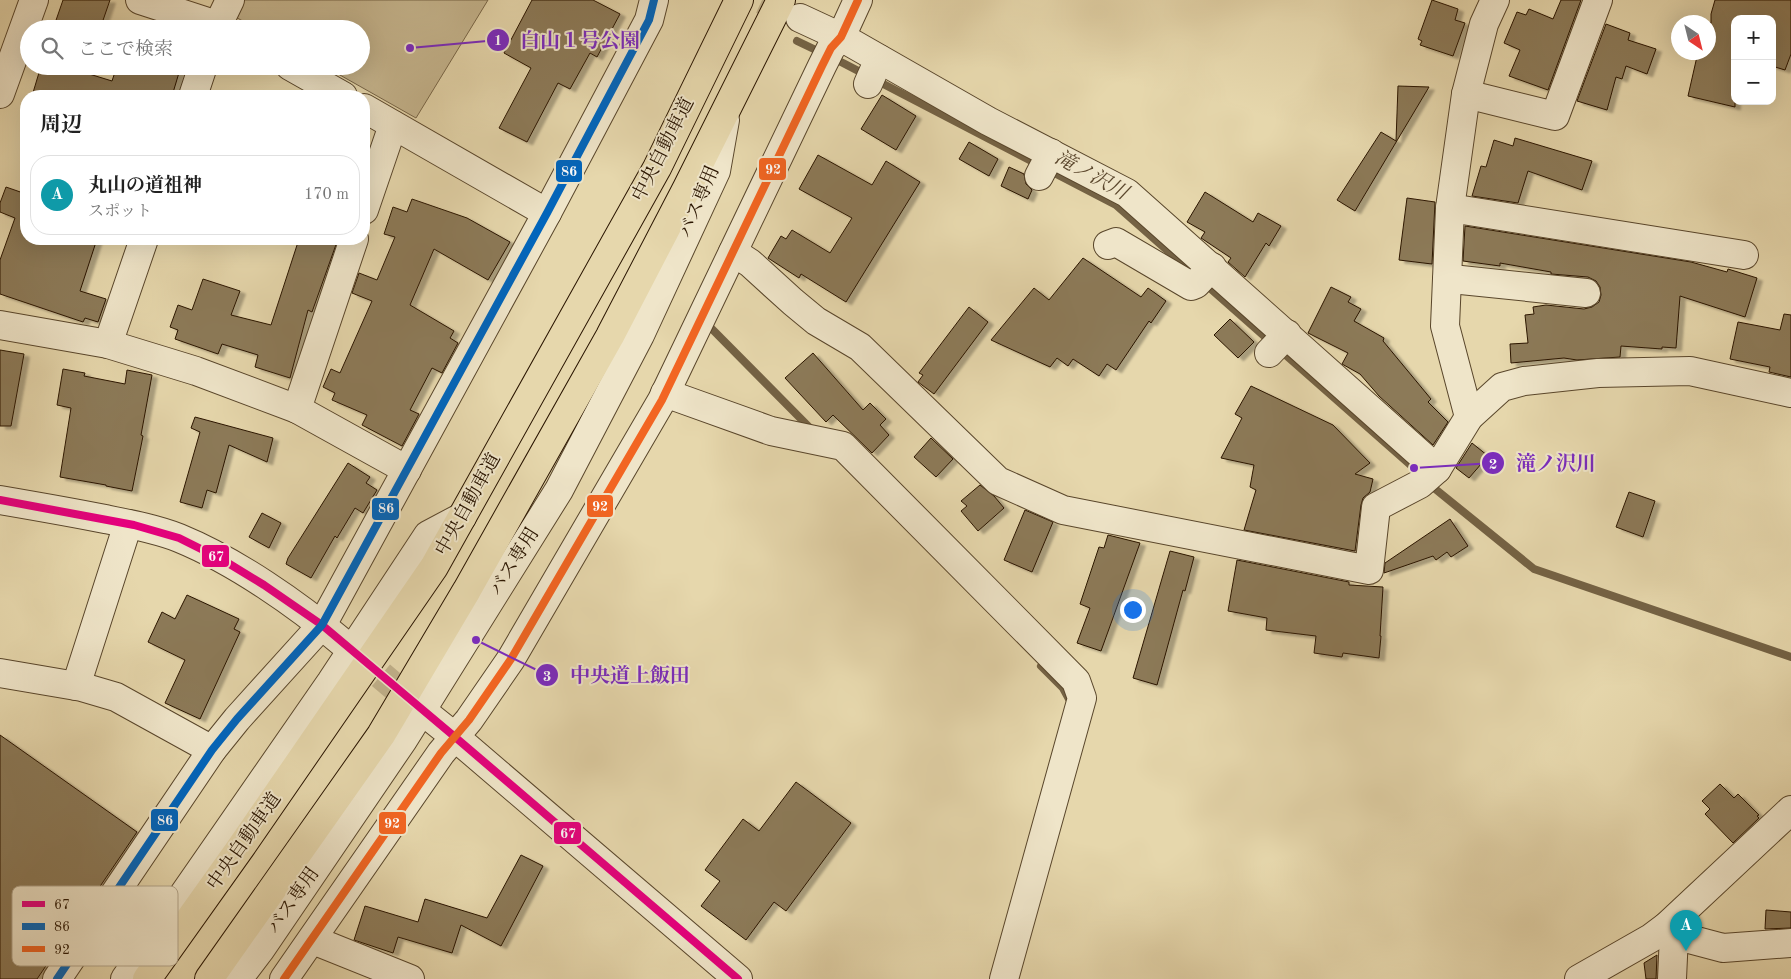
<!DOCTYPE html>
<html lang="ja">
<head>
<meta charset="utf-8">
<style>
	:root { --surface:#fff; --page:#f6f6f6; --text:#222; --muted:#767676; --line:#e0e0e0; --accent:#8f2418 }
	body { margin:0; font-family:"Old Standard TT","Noto Serif JP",serif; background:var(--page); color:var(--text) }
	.controls { position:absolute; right:15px; top:15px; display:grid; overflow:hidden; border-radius:10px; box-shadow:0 5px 20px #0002 }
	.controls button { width:45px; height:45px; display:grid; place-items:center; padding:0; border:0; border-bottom:1px solid var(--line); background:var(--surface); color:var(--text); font:25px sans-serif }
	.compass { position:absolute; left:1671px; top:15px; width:45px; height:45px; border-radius:50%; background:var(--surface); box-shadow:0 5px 20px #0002; rotate:145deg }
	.you { position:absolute; left:1132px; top:609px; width:18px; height:18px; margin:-12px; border:4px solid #fff; border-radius:50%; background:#1a73e8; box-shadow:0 0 0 8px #1a73e833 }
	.badge { display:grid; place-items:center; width:32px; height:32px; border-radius:50%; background:var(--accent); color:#fff; font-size:16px; font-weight:700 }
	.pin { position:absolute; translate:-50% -41px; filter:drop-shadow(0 1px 2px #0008) }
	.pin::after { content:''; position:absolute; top:26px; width:18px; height:15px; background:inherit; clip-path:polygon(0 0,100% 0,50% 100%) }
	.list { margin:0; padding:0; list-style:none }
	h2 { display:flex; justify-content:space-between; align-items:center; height:65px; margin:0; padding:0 20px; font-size:21px }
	h2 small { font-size:16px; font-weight:400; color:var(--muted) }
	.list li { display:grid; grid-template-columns:32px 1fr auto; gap:15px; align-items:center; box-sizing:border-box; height:80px; margin:0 10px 10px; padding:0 10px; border:1px solid var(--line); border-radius:20px }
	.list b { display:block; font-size:19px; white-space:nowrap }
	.list p { margin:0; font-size:16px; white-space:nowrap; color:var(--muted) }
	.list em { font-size:16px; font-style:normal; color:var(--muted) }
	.icon { flex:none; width:28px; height:28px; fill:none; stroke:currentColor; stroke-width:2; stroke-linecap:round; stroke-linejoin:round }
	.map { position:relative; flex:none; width:1791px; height:979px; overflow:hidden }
	.search { position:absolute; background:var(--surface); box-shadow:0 5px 20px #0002; left:20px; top:20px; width:350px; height:55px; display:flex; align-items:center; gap:12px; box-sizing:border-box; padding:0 18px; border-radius:28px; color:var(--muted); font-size:19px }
	.panel { position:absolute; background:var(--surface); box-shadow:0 5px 20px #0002; left:20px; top:90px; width:350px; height:155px; border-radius:20px }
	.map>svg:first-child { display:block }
</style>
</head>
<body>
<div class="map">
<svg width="1791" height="979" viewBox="0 0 1791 979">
	<defs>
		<filter id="shadow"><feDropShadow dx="5.5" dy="3" stdDeviation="1" flood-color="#0004"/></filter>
	</defs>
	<rect width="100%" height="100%" fill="#e6d7ac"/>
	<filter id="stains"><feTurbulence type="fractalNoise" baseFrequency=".004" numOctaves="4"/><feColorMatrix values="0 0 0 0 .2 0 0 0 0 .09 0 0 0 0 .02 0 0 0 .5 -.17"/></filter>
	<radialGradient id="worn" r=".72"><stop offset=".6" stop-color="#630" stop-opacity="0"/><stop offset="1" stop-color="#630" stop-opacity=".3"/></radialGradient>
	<polygon fill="#c6b68f" stroke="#786648" points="240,0 488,0 416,118 324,66 361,66 361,29 257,29 232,15"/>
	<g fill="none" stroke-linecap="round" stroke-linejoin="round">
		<g stroke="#746244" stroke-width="8">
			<polyline points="797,41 843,63 1116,205 1194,274"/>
			<polyline points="1203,282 1414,468 1434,488 1534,569 1791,657"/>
			<polyline points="712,329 812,430"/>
			<polyline points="1041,666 1063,688 1069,699"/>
		</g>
	</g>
	<g fill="#8c7a59" stroke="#2a1500" filter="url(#shadow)">
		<polygon points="63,0 110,0 100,29 53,29"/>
		<polygon points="532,0 593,0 620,14 597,57 590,53 570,89 558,83 527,142 499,128 531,68 504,53"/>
		<polygon points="1432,0 1458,9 1455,20 1465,23 1453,56 1420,45 1422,41 1418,39"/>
		<polygon points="1561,0 1581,0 1548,90 1509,76 1520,50 1504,43 1517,12 1526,15 1529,9 1553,19"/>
		<polygon points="1715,0 1791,0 1791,54 1785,70 1772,66 1772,19 1735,19 1735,107 1688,96 1698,52 1708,52 1708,23 1711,23 1711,14"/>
		<polygon points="1606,24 1630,33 1628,40 1656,49 1647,74 1626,66 1622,79 1616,77 1607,110 1577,101"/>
		<polygon points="41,66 63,66 112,81 117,66 181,66 172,96 32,96"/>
		<polygon points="1398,86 1429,87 1355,211 1337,200 1381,132 1396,141"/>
		<polygon points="882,95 916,116 896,150 861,129"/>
		<polygon points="1515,138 1592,161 1582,190 1528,171 1518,203 1472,196 1481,166 1486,167 1494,140 1513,146"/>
		<polygon points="969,142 998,159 989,176 959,159"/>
		<polygon points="818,155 872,185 886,161 920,182 846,302 801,274 799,278 768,258 781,236 786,239 792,230 830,253 852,218 799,189"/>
		<polygon points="1009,167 1024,174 1026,184 1032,190 1028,199 1001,186"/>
		<polygon points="6,187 26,194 26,239 97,239 80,291 106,299 98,322 85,318 83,322 0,294 0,260 15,218 0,212 0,203"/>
		<polygon points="1205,192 1253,222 1258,213 1281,226 1269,246 1266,243 1245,277 1228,262 1231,258 1201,238 1205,232 1187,222"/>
		<polygon points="1407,198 1435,202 1432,264 1399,260"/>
		<polygon points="412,199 467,218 510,242 488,280 434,249 410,305 454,331 450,338 458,343 442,373 432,368 410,410 419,414 402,446 362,425 367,415 332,400 335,393 323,387 331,369 340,373 372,301 352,293 359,273 377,280 395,237 384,234 393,207 407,212"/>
		<polygon points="1465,226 1691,262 1727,272 1728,269 1757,278 1745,317 1680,296 1676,348 1662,347 1662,349 1621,346 1620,357 1577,360 1564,358 1511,363 1510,344 1528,343 1525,315 1534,314 1533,307 1546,305 1584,309 1592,307 1599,302 1601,295 1600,287 1596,281 1588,277 1551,274 1551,272 1500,263 1500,266 1463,261"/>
		<polygon points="299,239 338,239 312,312 308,310 290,378 255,367 258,355 222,344 218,354 175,339 178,330 170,327 178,305 192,310 203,279 240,291 231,315 271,325"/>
		<polygon points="1083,258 1141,297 1148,288 1166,301 1151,323 1149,321 1116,370 1107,364 1099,376 1073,359 1068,366 1057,358 1050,367 991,340 1034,288 1049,300"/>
		<polygon points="1331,287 1351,297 1348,302 1361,309 1354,321 1384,338 1383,341 1431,399 1428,402 1448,422 1433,445 1379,396 1360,374 1342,364 1348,353 1308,333"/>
		<polygon points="969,307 988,322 934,394 918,382 923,375 919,373"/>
		<polygon points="1784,314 1791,315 1791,377 1769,372 1770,367 1730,359 1738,322 1780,330"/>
		<polygon points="1230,319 1254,342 1238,358 1214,335"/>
		<polygon points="0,350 24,354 11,426 0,426"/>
		<polygon points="813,353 863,410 870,403 886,419 880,425 889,435 872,453 833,415 826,422 785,378"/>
		<polygon points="63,369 85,373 84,376 125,384 127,370 152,375 141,435 143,436 132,491 106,486 106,485 60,477 71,408 57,405"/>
		<polygon points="1251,386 1333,425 1370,463 1355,474 1373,479 1370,492 1363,498 1361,505 1355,551 1244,530 1256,490 1250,487 1254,465 1221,458 1242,418 1235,414"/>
		<polygon points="195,417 273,438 267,462 229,445 216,493 207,490 202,508 180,502 200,432 191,428"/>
		<polygon points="931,438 953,459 936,477 914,457"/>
		<polygon points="1472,443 1488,456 1469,478 1456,468"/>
		<polygon points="348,463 370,477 366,483 377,490 363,513 355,508 337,538 335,536 311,578 286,564 288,558"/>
		<polygon points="980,485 994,496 1004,508 978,531 961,511 967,506 961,501"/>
		<polygon points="1629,492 1655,501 1643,537 1616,527"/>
		<polygon points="1025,510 1053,522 1032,572 1004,560"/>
		<polygon points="262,513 281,523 269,548 249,537"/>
		<polygon points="1450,519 1468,546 1451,557 1447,552 1436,560 1433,556 1384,573 1385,563"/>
		<polygon points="1108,535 1140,543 1101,651 1077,643 1090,608 1080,604 1099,547 1104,548"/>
		<polygon points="1170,551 1194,557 1185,591 1183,590 1157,685 1133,678"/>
		<polygon points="1237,560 1349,582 1349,585 1383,587 1380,636 1381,636 1379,658 1343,653 1342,657 1314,653 1316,636 1266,630 1267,618 1228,611"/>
		<polygon points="187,595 239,619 234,629 240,632 200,719 165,703 185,660 148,642 162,612 175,619"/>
		<polygon points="0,735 137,832 37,979 0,979"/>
		<polygon points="796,782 851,823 786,911 774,902 746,940 701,906 720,881 705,870 743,819 759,831"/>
		<polygon points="1720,784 1734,798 1738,794 1759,815 1757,816 1759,818 1733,843 1705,814 1710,809 1702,801"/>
		<polygon points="521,855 543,866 501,946 461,925 452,953 398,937 393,953 354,940 365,906 418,922 425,899 487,918"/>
		<polygon points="1766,910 1791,912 1791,928 1765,929"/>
		<polygon points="1657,955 1656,979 1646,979 1644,963"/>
	</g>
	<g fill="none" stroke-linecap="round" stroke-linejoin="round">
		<g stroke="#c0b08a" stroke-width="28" stroke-dasharray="28 14" stroke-linecap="butt">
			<polyline points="762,0 799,17"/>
			<polyline points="349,648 423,711"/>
		</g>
		<g stroke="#59462b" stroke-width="30">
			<g id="minor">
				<polyline points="140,0 217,25 223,29"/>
				<polyline points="800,18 841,37 988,121 1127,193 1437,469"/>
				<polyline points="216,29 230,0"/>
				<polyline points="290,66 343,96"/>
				<polyline points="868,84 879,59"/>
				<polyline points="0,94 34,0"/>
				<polyline points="1466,94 1555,116 1598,0"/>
				<polyline points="193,96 203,66"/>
				<polyline points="364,108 547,213"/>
				<polyline points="1039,176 1051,153"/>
				<polyline points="1450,208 1744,255"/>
				<polyline points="364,210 393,125"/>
				<polyline points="1108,245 1116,242 1191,286 1196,284 1212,267"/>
				<polyline points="733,252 750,263 793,302 816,321 860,347 998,481 1063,510 1369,570 1376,507 1420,484 1437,469 1469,417 1502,387 1524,381 1598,373 1690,371 1791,393"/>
				<polyline points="1447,280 1461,280 1586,293"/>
				<polyline points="0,325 108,344 196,371 297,409 407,470"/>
				<polyline points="108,344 144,239"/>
				<polyline points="1269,353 1287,334"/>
				<polyline points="665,393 771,431 843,446 1076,681 1082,698 1004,979"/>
				<polyline points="297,409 354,239"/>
				<polyline points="1469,417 1445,326 1450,208 1466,94 1484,24 1495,0"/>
				<path d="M 0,500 C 35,506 70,512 105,519 C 130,524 156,529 179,538 C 235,561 297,604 343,643"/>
				<polyline points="0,673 82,687 116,697 212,750"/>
				<polyline points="76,686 128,524"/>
				<polyline points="430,717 455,737 738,979"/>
				<polyline points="1667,926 1674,935 1672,979"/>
				<polyline points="1674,935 1723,948 1791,943"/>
				<polyline points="313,940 410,979"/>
				<polyline points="57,979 212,750 237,719 322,625 547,213 649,20 654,0"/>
				<polyline points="125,979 331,682 428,535 462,517"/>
				<polyline points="238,979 260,950 403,740 559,490 640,335 716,171 725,120"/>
				<polyline points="284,979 441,753 469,720 511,659 662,400 822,66 831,48 841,37 858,0"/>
				<polyline points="1579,979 1651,938 1667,926 1791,810"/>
			</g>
		</g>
		<g stroke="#2a1500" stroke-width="30">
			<g id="highway">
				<polyline points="147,979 241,847 434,567 657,168 739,0"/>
				<polyline points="209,979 381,735 467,590 610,336 687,188 781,0"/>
			</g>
		</g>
		<use href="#minor" stroke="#efe5c9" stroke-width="28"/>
		<use href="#highway" stroke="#e6d7ac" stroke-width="28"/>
		<g stroke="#efe5c9" stroke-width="11">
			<polyline id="bus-1" points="0,500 134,525 179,538 223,560 264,585 322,625 455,737 738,979"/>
		</g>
		<g stroke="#efe5c9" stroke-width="11">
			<polyline id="bus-2" points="57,979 212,750 237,719 322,625 547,213 649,20 654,0"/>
		</g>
		<g stroke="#efe5c9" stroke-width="11">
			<polyline id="bus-3" points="284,979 441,753 469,720 511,659 662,400 822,66 831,48 841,37 858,0"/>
		</g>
		<use href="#bus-1" stroke="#e5007d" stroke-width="8"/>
		<use href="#bus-2" stroke="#0065bd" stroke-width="8"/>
		<use href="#bus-3" stroke="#f26522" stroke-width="8"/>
	</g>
	<g text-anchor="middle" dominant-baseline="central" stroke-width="4" stroke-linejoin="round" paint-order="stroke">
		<g font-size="19" fill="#2a1500" stroke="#efe5c9">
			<text transform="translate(664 150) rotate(-63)">中央自動車道</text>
			<text transform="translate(700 202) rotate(-67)">バス専用</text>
			<text transform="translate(469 505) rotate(-61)">中央自動車道</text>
			<text transform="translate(515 562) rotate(-58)">バス専用</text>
			<text transform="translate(245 842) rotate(-55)">中央自動車道</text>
			<text transform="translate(294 901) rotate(-55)">バス専用</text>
		</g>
		<g font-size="20" font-style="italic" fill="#5c482e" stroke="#efe5c9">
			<text transform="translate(1091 176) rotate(29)">滝ノ沢川</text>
		</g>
	</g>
	<rect x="12" y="886" width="166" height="80" rx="8" fill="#efe5c9" stroke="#b4a78d" stroke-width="1"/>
	<rect x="22" y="901" width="23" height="6" fill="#e5007d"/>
	<rect x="22" y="923" width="23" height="7" fill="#0065bd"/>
	<rect x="22" y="946" width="23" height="6" fill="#f26522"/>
	<g font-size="14" fill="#2a1500">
		<text x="54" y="909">67</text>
		<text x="54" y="931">86</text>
		<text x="54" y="954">92</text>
	</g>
	<path fill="none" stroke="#7b2cbf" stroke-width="2" d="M410 48L498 40M1414 468L1493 463M476 640L547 675"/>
	<g fill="#7b2cbf" stroke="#efe5c9" stroke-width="2">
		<circle cx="410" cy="48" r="5"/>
		<circle cx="1414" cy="468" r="5"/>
		<circle cx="476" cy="640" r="5"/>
		<circle cx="498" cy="40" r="12"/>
		<circle cx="1493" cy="463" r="12"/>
		<circle cx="547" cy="675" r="12"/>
	</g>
	<g font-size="15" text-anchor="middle" font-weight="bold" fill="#fff">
		<text x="498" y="45">1</text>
		<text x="1493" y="469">2</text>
		<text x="547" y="681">3</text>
	</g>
	<g font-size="20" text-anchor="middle" font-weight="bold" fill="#7b2cbf" stroke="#efe5c9" stroke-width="4" stroke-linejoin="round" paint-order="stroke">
		<text x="580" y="47">白山１号公園</text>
		<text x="1556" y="470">滝ノ沢川</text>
		<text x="630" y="682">中央道上飯田</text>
	</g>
	<g stroke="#efe5c9" stroke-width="2">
		<rect x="758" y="157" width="29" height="24" rx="5" fill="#f26522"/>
		<rect x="555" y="159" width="28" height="24" rx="5" fill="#0065bd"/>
		<rect x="586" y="494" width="28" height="24" rx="5" fill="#f26522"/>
		<rect x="371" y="497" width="29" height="24" rx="5" fill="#0065bd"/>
		<rect x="201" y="544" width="29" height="24" rx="5" fill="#e5007d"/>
		<rect x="150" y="808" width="29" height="24" rx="5" fill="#0065bd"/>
		<rect x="378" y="811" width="29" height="24" rx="5" fill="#f26522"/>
		<rect x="553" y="821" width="29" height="24" rx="5" fill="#e5007d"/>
	</g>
	<g font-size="14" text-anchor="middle" font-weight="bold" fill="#fff">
		<text x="773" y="174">92</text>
		<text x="569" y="176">86</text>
		<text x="600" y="511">92</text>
		<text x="386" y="513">86</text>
		<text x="216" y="561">67</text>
		<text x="165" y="825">86</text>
		<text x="392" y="828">92</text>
		<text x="568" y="838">67</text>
	</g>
	<rect width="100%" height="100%" filter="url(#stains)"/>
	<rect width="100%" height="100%" fill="url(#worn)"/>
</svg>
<div class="controls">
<button>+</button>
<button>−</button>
</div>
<svg class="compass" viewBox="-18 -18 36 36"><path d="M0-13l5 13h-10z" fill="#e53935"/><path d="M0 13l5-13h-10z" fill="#767676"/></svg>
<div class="you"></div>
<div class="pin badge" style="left:1686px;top:951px;background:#0f9aa8">A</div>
<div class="search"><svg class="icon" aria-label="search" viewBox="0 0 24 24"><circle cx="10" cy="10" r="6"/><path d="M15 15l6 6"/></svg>ここで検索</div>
<section class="panel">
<h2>周辺<small></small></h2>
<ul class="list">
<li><span class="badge" style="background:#0f9aa8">A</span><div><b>丸山の道祖神</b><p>スポット</p></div><em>170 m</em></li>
</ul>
</section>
</div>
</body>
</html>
